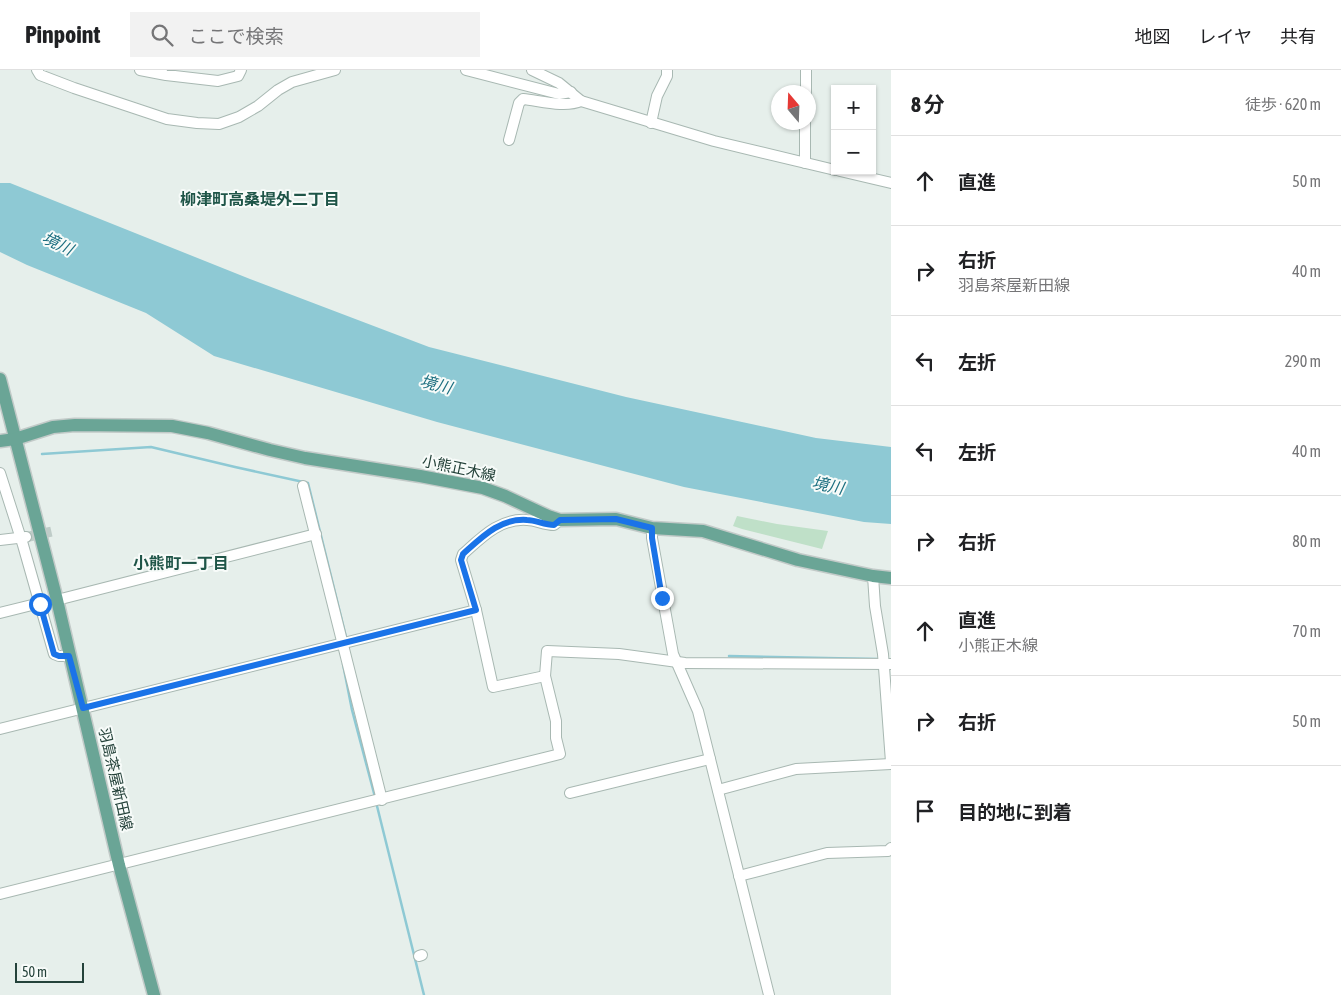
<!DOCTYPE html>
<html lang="ja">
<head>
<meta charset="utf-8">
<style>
	:root { --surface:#fff; --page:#f2f2f2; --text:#202124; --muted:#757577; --line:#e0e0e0 }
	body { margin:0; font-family:"Asap Condensed","Noto Sans JP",sans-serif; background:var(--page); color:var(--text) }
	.controls { position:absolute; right:15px; top:15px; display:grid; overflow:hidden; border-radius:0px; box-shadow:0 1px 4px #0004 }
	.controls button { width:45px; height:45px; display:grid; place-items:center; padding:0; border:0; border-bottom:1px solid var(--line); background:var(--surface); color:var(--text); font:25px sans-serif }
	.compass { position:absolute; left:771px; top:15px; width:45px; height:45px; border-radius:50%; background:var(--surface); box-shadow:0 1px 4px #0004; rotate:341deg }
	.scale { position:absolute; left:15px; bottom:12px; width:69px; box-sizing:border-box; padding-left:5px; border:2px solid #24423a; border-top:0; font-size:14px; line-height:18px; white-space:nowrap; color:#24423a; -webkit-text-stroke:4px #f7fbf9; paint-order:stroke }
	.stop { position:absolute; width:15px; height:15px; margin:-11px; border:4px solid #1a73e8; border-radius:50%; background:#fff }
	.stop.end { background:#1a73e8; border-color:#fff; box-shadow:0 1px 5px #0008 }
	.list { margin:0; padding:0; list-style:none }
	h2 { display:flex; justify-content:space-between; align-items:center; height:65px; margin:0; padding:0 20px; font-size:21px }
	h2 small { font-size:16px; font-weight:400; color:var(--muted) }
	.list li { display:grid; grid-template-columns:32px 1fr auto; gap:15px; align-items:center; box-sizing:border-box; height:90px; padding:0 20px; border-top:1px solid var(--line) }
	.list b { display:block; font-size:19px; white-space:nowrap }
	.list p { margin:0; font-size:16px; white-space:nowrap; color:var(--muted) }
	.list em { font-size:16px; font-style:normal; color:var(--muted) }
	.icon { flex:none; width:28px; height:28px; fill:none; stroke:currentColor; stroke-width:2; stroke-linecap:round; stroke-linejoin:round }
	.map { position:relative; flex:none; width:891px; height:925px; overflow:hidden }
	header { display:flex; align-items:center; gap:30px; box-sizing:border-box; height:70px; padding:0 25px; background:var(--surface); border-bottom:1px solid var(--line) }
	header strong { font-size:24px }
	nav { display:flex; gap:28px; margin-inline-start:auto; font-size:18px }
	.search { width:350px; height:45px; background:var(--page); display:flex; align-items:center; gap:12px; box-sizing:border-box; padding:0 18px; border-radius:0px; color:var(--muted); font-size:19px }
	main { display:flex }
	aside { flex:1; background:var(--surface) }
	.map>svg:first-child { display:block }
</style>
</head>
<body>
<header>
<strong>Pinpoint</strong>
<div class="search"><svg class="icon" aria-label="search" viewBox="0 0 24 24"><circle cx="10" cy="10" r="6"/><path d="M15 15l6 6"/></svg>ここで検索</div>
<nav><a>地図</a><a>レイヤ</a><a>共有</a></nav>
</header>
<main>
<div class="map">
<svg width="891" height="925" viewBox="0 0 891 925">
	<rect width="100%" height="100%" fill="#e6efeb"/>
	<polygon fill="#bfe0c8" points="737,446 777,454 828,461 822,479 742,459 733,456"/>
	<polygon fill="#8ec9d4" points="0,113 10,113 250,209 429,277 626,327 816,368 891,377 891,454 864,452 684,417 437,352 214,286 146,243 27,195 0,182"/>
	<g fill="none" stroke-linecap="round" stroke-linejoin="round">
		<g stroke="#8ec9d4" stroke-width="2.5">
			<polyline points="42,384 151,377 235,397 308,413 346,567"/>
			<polyline points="729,586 877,589"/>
			<polyline points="343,594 352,640 375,727"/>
			<polyline points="376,732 424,925"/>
		</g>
		<polyline stroke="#bfccc8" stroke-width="10" stroke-dasharray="10 5" stroke-linecap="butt" points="27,467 54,461"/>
		<g stroke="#a8b8b2" stroke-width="12">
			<g id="minor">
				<polyline points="37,0 40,5 74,18 167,49 197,53 219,54 239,47 258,36 278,20 292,12 335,0"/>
				<polyline points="140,0 166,5 218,11 238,6 241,0"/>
				<polyline points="466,0 559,24 571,22"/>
				<polyline points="532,0 559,13 581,31 714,71 835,100"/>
				<polyline points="806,22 806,0"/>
				<polyline points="651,53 657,26 667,6 667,0"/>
				<path d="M 509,70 L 519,33 L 523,29 C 541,31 565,38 581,31"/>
				<polyline points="805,93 805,52"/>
				<polyline points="840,101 891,113"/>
				<polyline points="0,403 23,475 54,584 59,586 69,586"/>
				<polyline points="303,416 382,730"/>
				<polyline points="652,458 652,468 673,584 698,641 769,925"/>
				<polyline points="0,470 26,467"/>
				<polyline points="873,506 875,536 883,584 891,692"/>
				<polyline points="57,530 316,464"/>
				<polyline points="0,543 40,533"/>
				<path d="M 545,606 L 493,617 L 476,540 L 461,490 L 463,484 C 482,467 500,448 527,450 C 536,450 544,455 554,455 L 560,450"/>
				<polyline points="0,659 476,540"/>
				<polyline points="718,720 796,699 891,694"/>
				<polyline points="570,723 710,689"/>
				<polyline points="739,806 827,783 888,781 891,778"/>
				<polyline points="0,824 560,684 556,668 556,651 545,606 547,581 619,584 685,593 891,594"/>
				<polyline points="419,886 422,885"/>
			</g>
		</g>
		<g stroke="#c2cac8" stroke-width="15">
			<g id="major">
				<polyline points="0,309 57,530 119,795 154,925"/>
				<polyline points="0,371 15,369 53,357 75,355 172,356 208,363 270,380 305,388 420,406 483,418 505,426 548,446 560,450 616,449 652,458 703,461 798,490 873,506 891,508"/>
			</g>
		</g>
		<use href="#minor" stroke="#fff" stroke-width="10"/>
		<use href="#major" stroke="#6aa596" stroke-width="12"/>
	</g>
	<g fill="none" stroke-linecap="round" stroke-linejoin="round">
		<path stroke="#1a73e8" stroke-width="6" d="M 40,534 L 54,584 L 59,586 L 69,586 L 83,638 L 476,540 L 461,490 L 463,484 C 482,467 500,448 527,450 C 536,450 544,455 554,455 L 560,450 L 616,449 L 652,458 L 652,468 L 662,528"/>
	</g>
	<g text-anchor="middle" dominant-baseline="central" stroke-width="4" stroke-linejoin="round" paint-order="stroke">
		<g font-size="15" fill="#24423a" stroke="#f7fbf9">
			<text transform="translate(459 398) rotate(12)">小熊正木線</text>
			<text transform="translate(116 709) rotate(77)">羽島茶屋新田線</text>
		</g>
		<g font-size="16" font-weight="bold" fill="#1f5548" stroke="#f7fbf9">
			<text x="260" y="129">柳津町高桑堤外二丁目</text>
			<text x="181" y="493">小熊町一丁目</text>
		</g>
		<g font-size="16" font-style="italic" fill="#1c6f80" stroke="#f7fbf9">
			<text transform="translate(58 173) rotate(26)">境川</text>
			<text transform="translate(436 314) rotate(15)">境川</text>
			<text transform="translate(828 415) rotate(11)">境川</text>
		</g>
	</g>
</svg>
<div class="controls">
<button>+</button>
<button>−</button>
</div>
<svg class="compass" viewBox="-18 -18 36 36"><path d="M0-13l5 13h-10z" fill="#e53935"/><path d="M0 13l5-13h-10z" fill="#757577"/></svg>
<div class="scale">50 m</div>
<div class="stop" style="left:40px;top:534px"></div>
<div class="stop end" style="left:662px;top:528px"></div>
</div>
<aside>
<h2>8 分<small>徒歩 · 620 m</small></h2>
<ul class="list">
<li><svg class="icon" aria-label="ahead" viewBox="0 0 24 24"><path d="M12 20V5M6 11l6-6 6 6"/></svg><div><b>直進</b></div><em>50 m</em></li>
<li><svg class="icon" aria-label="right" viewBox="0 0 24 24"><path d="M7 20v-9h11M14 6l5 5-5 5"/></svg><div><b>右折</b><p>羽島茶屋新田線</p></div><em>40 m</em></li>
<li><svg class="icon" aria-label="left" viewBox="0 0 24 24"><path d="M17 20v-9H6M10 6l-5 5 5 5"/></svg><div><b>左折</b></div><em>290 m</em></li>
<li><svg class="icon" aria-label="left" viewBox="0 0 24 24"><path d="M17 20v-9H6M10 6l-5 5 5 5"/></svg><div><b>左折</b></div><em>40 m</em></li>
<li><svg class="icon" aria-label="right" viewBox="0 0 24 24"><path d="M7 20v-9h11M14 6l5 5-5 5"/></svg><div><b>右折</b></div><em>80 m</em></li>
<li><svg class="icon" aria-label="ahead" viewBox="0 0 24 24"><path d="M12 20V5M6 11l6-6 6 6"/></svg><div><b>直進</b><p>小熊正木線</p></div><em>70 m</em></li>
<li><svg class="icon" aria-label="right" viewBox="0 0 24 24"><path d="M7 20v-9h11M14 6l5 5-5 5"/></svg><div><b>右折</b></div><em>50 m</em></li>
<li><svg class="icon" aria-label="arrive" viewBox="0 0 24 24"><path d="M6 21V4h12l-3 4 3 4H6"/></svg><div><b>目的地に到着</b></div></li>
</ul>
</aside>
</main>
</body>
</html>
